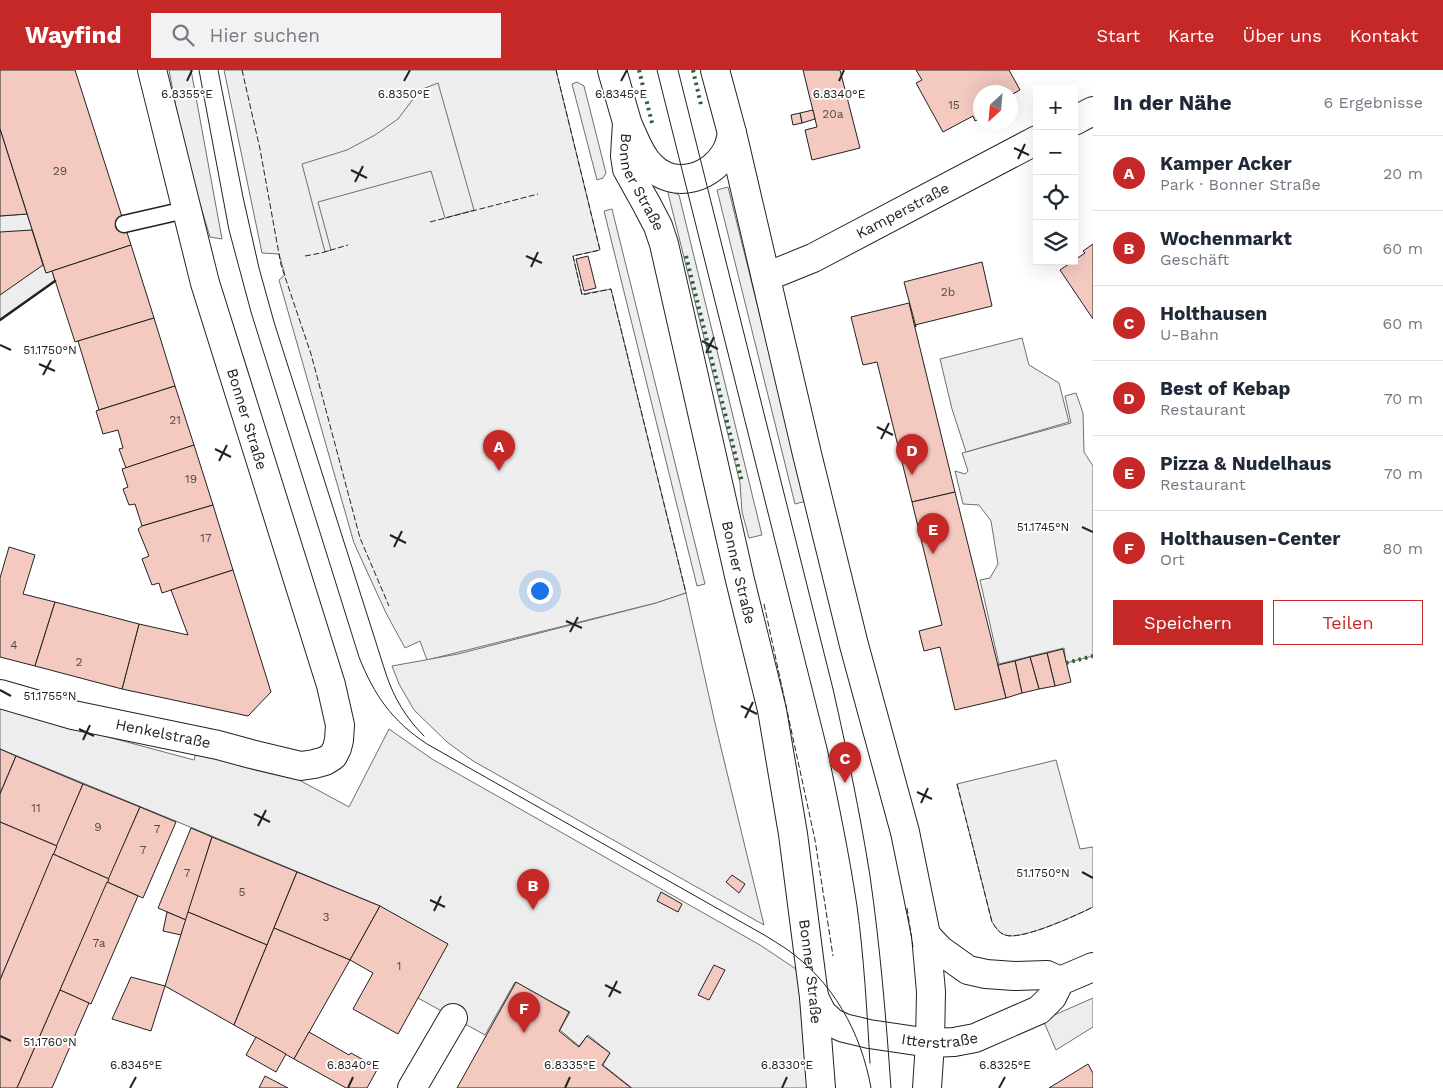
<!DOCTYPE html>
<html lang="de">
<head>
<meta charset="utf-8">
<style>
	:root { --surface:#fff; --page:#f2f2f3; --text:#1f2937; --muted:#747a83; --line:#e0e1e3; --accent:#c62828 }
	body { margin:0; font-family:"Work Sans",sans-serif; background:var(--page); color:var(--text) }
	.controls { position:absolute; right:15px; top:15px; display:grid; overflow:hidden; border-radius:0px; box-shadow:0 5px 20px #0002 }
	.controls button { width:45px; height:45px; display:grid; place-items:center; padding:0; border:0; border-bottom:1px solid var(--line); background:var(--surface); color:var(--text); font:25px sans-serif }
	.compass { position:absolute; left:973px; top:15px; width:45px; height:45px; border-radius:50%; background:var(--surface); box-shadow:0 5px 20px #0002; rotate:206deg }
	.you { position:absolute; left:539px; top:520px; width:18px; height:18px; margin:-12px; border:4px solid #fff; border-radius:50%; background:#1a73e8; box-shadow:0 0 0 8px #1a73e833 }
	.badge { display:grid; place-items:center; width:32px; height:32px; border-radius:50%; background:var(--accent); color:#fff; font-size:16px; font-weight:700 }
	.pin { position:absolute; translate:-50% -41px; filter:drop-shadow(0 1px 2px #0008) }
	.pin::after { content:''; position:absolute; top:26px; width:18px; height:15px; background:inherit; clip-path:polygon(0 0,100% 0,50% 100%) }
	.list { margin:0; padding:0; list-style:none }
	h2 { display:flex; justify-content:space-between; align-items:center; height:65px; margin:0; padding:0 20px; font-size:21px }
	h2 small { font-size:16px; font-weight:400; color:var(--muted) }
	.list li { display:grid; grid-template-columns:32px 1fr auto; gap:15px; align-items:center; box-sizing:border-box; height:75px; padding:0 20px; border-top:1px solid var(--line) }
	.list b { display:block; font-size:19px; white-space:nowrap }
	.list p { margin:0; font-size:16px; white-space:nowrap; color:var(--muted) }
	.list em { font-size:16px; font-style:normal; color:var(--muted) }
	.actions { display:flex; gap:10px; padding:15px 20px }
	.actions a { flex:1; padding:11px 0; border:1px solid var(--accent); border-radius:0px; text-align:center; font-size:18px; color:var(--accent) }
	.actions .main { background:var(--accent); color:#fff }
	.icon { flex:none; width:28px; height:28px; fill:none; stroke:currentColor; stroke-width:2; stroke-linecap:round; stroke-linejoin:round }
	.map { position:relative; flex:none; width:1093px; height:1018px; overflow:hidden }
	header { display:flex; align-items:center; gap:30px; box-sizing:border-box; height:70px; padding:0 25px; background:var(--accent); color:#fff }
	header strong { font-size:24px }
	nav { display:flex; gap:28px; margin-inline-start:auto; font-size:18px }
	.search { width:350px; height:45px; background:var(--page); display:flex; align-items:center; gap:12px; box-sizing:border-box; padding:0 18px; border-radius:0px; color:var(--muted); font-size:19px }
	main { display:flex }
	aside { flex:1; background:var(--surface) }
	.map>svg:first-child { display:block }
</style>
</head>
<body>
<header>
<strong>Wayfind</strong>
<div class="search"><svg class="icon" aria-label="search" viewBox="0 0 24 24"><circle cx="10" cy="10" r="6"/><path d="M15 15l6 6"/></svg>Hier suchen</div>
<nav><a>Start</a><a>Karte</a><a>Über uns</a><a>Kontakt</a></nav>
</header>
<main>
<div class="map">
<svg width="1093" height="1018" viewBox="0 0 1093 1018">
	<rect width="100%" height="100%" fill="#fff"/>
	<g fill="#eee" stroke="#6f6f6f">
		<polygon points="169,0 191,0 222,169 210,167 184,81"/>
		<polygon points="224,0 556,0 600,180 573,186 582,224 611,219 686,523 656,533 427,590 420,571 405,578 386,543 354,473 279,210 285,205 279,184 262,183"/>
		<polygon points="577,12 584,16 606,103 603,108 597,110 572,14"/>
		<polygon points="728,117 806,431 795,434 717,120"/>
		<polygon points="671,121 679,125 762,465 749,468 742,442 740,413 668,123"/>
		<polygon points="612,139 705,514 697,516 604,141"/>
		<polygon points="1076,323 1083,343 1084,382 1093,396 1093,586 1066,593 1064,578 999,594 980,510 990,508 998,494 991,451 979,435 963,434 955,401 965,404 968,401 962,383 1071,353 1065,326"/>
		<path d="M 1056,690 L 1080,779 L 1093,777 L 1093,837 C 1077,845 1021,871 1005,865 C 999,863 996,858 992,852 L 957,714 Z"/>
	</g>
	<g fill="#ededed" stroke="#6f6f6f">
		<polygon points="438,13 474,140 445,148 431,101 318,132 331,180 325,182 302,94 347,80 375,65 398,49 420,20"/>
		<polygon points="27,144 46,203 52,201 55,211 0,249 0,146"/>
		<polygon points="1022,268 1029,295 1059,313 1069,352 966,382 952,339 940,289"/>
		<polygon points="686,523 715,653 764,855 473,691 447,672 414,640 399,614 392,596 458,584 656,533"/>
		<polygon points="0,638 194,690 199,671 288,704 349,737 389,659 432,689 760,875 796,899 813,1018 632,1018 603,995 610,983 588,965 579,976 560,960 570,942 515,912 485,965 418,928 380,836 178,752 0,679"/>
		<polygon points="1093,928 1093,957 1056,980 1043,950"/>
	</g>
	<g fill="#f3c9c0" stroke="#222">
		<polygon points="0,0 75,0 131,175 46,203 0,59"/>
		<polygon points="803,0 840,0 860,78 812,90 805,60 817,57"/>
		<polygon points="916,0 1009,0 1020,20 1011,25 1011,22 981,22 981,48 975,51 973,46 943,62 916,13 922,10"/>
		<polygon points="813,40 815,49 802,53 800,43"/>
		<polygon points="800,43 802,53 793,55 791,45"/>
		<polygon points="0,59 27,144 0,146"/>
		<polygon points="32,160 43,195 0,225 0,162"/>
		<polygon points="1093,174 1093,249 1060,200 1085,183 1083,181"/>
		<polygon points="131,175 154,248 75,272 52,201"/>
		<polygon points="588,186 596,218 584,221 576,189"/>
		<polygon points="982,192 992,236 915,255 916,257 904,212"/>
		<polygon points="909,233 955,422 912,432 877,292 863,295 851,247"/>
		<polygon points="154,248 175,316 99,340 78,271"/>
		<polygon points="175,316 194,375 126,398 119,379 123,378 118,360 103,364 96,341"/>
		<polygon points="194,375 213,435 142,456 135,434 129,435 123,419 128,417 122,399"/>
		<polygon points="955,422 1006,628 955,640 940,577 924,581 919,561 942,555 912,432"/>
		<polygon points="213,435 233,500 162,523 159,513 152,515 142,489 149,486 138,459 142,456"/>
		<polygon points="9,477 35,485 23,524 55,532 35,596 0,587 0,508"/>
		<polygon points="233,500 271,622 248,646 122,619 139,554 188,565 171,520"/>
		<polygon points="55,532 139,554 122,619 35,596"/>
		<polygon points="1063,579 1071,612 1055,616 1047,583"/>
		<polygon points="1047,583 1055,616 1039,619 1030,587"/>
		<polygon points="1030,587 1039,619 1022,623 1015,591"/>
		<polygon points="1015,591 1022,623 1006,628 998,595"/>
		<polygon points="0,679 16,686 0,724"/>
		<polygon points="16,686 83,714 57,776 0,752 0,724"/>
		<polygon points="83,714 140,737 109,809 53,784"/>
		<polygon points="140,737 176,752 143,828 107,812"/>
		<polygon points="0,752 57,776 0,910"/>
		<polygon points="191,758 212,767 186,850 158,838"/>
		<polygon points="212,767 297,802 267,875 188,842"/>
		<polygon points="53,784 109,809 17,1018 0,1018 0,910"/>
		<polygon points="297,802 380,836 350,890 274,858"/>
		<polygon points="732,805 745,814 739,823 726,812"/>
		<polygon points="107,812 138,826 91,934 60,920"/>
		<polygon points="661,822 682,834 678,842 657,831"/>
		<polygon points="380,836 448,874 398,964 353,939 373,903 350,890"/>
		<polygon points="167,842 186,850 181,865 163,861"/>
		<polygon points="188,842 267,875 234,955 165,916"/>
		<polygon points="274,858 350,890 294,989 234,955"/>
		<polygon points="714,895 725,900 709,930 698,925"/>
		<polygon points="131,907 165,916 151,961 112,949"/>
		<polygon points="516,912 569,942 559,961 579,977 587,966 610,983 602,995 631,1018 457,1018"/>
		<polygon points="60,920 89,933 52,1018 17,1018"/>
		<polygon points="309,962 349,985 351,983 378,998 367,1018 346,1018 294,989"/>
		<polygon points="256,967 286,984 276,1002 246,985"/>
		<polygon points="1088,994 1093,1003 1093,1018 1049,1018"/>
		<polygon points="265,1006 288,1018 259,1018"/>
	</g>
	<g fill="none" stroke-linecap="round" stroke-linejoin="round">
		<g stroke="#222" stroke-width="19">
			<polyline id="service" points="124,154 185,140"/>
		</g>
		<g stroke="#222" stroke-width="30">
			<g id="minor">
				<polyline points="1074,51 1093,41"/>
				<path id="s1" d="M 766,207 L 813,188 L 1037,70"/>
				<path id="s2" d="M 0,624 L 73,645 L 218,675 L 251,684 L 301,696 L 314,694 L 325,691 L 333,686 L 337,678 L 339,670 L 340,655 L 331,615 L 205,213 L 152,0"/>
				<polyline points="412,1018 453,948"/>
			</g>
		</g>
		<g stroke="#222" stroke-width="30">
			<g id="tertiary">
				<polyline points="926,865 940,880 968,900 986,904 1014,906 1047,905 1060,911"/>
				<path id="s3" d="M 814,927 L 822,943 L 833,953 L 844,958 L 869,964 L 930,973 L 954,972 L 975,968 L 1039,940 L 1052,927 L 1060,911 L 1093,897"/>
			</g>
		</g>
		<g stroke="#222" stroke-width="30">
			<g id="secondary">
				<path id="s4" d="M 612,0 L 627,52 L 625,86 L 627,99 L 647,135 L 658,156 L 664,174 L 740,510 L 772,640 L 793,764 L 814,927 L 821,1018"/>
				<polyline points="715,0 732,63 807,384 854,575 905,762 926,865 931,922 930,973 927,1018"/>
				<path d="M 629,57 C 635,70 640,85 650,95 C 674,121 714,108 728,78 C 730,73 731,68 732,63"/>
			</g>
		</g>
		<use href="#service" stroke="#fff" stroke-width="16"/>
		<use href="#minor" stroke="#fff" stroke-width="28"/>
		<use href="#tertiary" stroke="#fff" stroke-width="28"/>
		<use href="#secondary" stroke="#fff" stroke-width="28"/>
		<g stroke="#222" stroke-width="1">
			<path d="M 199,0 L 229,160 L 251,242 L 359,587 C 374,625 392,651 427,674 L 766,866 C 772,870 779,874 785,878 C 833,911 861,962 871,1018"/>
			<path d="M 218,0 L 243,127 L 259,198 L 274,252 L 386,604 C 394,628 406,648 424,666"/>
			<path d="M 657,0 L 827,678 C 838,730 849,783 857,836 C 864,888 867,941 870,993"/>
			<path d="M 678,0 L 833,619 C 847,681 860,743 870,806 C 880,876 886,947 891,1018"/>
		</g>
		<g stroke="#2f5e38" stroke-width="4" stroke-dasharray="2.5 4" stroke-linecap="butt">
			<polyline points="639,0 652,53"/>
			<polyline points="693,0 701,35"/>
			<polyline points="686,186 742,412"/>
			<polyline points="1066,593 1093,586"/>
		</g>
		<g stroke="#222" stroke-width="1" stroke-dasharray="6 2.5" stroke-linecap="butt">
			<polyline points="242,0 260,79 281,195 311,284 360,468 389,536"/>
			<polyline points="556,0 600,180 573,186 582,225 611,219 686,523"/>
			<polyline points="430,152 538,124"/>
			<polyline points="305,186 321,183 348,175"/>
			<polyline points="764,534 815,770 833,886"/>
			<path d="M 957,714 L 992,852 C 996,858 999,863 1005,865 C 1021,871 1077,845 1093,837"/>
			<polyline points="907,838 913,877"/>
		</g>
		<polyline stroke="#222" stroke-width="2.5" points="0,250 55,211"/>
	</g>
	<path fill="none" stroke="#222" stroke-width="2" d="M 187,11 L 192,0M 404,11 L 410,0M 621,11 L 627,0M 839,11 L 844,0M 1014,78 L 1029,85M 1018,89 L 1025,74M 351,100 L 367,108M 355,112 L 363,96M 526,186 L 542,193M 531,197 L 538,182M 702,271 L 718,279M 0,275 L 11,280M 706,283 L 714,267M 39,294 L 55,301M 43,305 L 51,290M 877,357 L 893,365M 881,369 L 889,353M 215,379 L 231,387M 219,391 L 227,375M 1082,457 L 1093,462M 390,465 L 406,473M 394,477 L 402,461M 566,551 L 582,558M 570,562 L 578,547M 0,620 L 11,626M 741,636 L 757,644M 745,648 L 753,632M 79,659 L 94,666M 83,670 L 90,655M 917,722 L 932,729M 921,733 L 928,718M 254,744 L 270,752M 258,756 L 266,740M 1082,802 L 1093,808M 430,830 L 445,837M 434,841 L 441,826M 605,915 L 621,923M 609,927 L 617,911M 0,966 L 11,971M 130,1018 L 136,1007M 348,1018 L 353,1007M 565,1018 L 570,1007M 782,1018 L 787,1007M 999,1018 L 1005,1007"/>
	<g text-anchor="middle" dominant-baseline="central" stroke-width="4" stroke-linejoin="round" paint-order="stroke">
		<g font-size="12" fill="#564c4a">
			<text x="954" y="35">15</text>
			<text x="833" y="44">20a</text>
			<text x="60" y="101">29</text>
			<text x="948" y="222">2b</text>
			<text x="175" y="350">21</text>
			<text x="191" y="409">19</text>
			<text x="206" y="468">17</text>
			<text x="14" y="575">4</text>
			<text x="79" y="592">2</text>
			<text x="36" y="738">11</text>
			<text x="98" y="757">9</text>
			<text x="157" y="759">7</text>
			<text x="143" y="780">7</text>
			<text x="187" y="803">7</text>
			<text x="242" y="822">5</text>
			<text x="326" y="847">3</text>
			<text x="99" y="873">7a</text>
			<text x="399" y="896">1</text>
		</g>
		<g font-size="15" fill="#222" stroke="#fff">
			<text stroke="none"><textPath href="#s4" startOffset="118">Bonner Straße</textPath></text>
			<text stroke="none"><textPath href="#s1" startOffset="152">Kamperstraße</textPath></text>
			<text transform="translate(247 349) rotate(73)">Bonner Straße</text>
			<text stroke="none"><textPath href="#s4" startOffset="522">Bonner Straße</textPath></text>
			<text stroke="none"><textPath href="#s2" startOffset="168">Henkelstraße</textPath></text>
			<text stroke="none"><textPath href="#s4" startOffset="928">Bonner Straße</textPath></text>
			<text stroke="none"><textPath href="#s3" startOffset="142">Itterstraße</textPath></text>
		</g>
	</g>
	<g font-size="12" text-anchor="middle" fill="#222" stroke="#fff" stroke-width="4" stroke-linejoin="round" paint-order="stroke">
		<text x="187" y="28">6.8355°E</text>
		<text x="621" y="28">6.8345°E</text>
		<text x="404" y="28">6.8350°E</text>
		<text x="839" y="28">6.8340°E</text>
		<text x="50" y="284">51.1750°N</text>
		<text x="1043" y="461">51.1745°N</text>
		<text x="50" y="630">51.1755°N</text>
		<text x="1043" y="807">51.1750°N</text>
		<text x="50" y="976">51.1760°N</text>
		<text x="136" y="999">6.8345°E</text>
		<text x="353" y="999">6.8340°E</text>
		<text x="570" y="999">6.8335°E</text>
		<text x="787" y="999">6.8330°E</text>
		<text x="1005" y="999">6.8325°E</text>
	</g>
</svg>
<div class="controls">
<button>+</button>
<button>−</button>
<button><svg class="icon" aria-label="locate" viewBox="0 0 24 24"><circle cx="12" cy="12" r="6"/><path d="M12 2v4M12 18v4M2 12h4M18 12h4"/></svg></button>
<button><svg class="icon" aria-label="layers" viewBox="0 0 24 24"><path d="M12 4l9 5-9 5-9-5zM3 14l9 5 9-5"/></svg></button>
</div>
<svg class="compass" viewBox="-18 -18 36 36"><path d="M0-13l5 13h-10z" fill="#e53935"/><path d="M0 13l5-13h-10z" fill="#747a83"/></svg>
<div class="you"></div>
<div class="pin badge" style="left:499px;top:401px">A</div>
<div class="pin badge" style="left:533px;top:840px">B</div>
<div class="pin badge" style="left:845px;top:713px">C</div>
<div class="pin badge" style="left:912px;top:405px">D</div>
<div class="pin badge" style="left:933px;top:484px">E</div>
<div class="pin badge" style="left:524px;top:963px">F</div>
</div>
<aside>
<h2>In der Nähe<small>6 Ergebnisse</small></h2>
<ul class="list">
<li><span class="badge">A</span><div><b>Kamper Acker</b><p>Park · Bonner Straße</p></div><em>20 m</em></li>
<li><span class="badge">B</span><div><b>Wochenmarkt</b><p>Geschäft</p></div><em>60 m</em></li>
<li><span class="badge">C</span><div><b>Holthausen</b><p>U-Bahn</p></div><em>60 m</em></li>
<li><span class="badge">D</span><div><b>Best of Kebap</b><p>Restaurant</p></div><em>70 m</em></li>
<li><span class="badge">E</span><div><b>Pizza &amp; Nudelhaus</b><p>Restaurant</p></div><em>70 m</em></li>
<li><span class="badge">F</span><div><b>Holthausen-Center</b><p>Ort</p></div><em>80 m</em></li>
</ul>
<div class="actions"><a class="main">Speichern</a><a>Teilen</a></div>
</aside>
</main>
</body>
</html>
